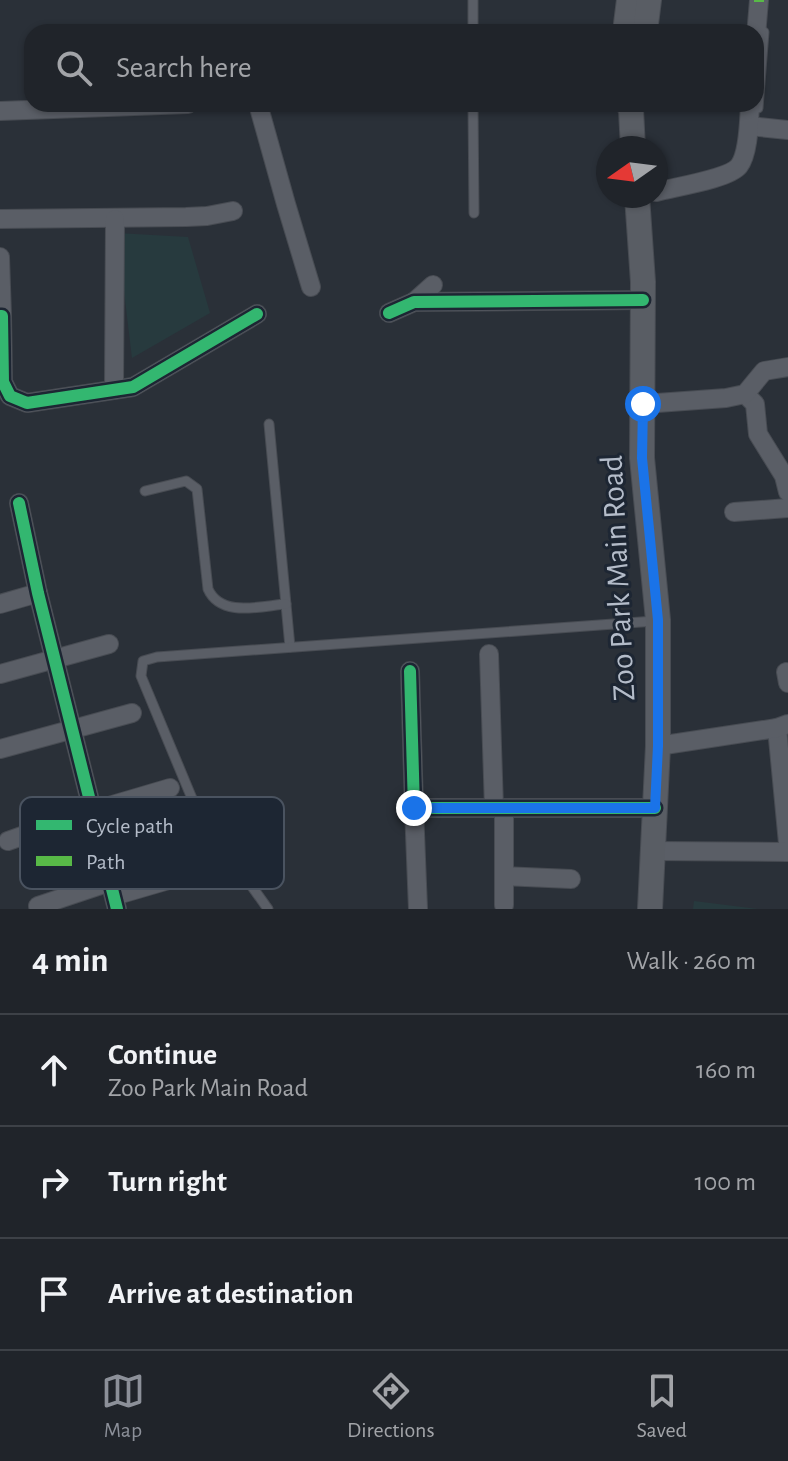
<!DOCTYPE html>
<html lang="en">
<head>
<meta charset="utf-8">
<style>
	:root { --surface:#20242a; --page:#282c32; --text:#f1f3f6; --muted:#a2a4a8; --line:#3d4147; --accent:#8c9099 }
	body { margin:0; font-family:"Alegreya Sans",sans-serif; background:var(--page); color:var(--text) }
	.compass { position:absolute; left:596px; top:136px; width:72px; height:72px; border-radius:50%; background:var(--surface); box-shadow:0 2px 6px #0004; rotate:256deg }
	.stop { position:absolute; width:24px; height:24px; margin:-18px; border:6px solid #1a73e8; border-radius:50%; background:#fff }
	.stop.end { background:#1a73e8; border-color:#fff; box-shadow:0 2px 8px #0008 }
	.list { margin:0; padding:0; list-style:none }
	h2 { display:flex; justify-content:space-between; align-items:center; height:104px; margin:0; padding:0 32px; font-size:34px }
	h2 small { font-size:26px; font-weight:400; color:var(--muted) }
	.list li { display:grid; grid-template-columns:52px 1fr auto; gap:24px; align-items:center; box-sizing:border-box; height:112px; padding:0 32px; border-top:2px solid var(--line) }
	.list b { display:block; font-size:30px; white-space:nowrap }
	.list p { margin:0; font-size:26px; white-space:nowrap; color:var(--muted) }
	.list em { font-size:26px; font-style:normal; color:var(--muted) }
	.icon { flex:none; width:44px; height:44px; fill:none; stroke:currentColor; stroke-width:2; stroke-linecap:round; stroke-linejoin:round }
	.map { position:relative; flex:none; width:788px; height:909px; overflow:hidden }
	.search { position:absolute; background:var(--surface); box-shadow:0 2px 6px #0004; left:24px; right:24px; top:24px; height:88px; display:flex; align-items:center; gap:20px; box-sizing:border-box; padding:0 28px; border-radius:24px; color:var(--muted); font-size:30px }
	.sheet { height:440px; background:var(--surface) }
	nav { display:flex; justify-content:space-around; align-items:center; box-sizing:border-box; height:112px; border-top:2px solid var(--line); background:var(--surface); font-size:22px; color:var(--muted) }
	nav a { display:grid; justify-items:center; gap:4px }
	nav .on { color:var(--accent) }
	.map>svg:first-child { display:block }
</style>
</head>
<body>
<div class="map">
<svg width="788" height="909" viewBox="0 0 788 909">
	<rect width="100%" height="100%" fill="#2a3038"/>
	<g fill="#273a3e">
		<polygon points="117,233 188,237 210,313 132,358"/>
		<polygon points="694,901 758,909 693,909"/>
	</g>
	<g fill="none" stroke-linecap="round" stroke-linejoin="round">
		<g stroke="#484c53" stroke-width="11">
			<g id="lane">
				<polyline points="473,0 473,32"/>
				<polyline points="473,104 474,213"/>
				<polyline points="758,108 764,32"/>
				<polyline points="269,424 290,647"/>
				<path d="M 145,491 L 186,481 L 197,489 L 208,589 C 221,618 261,606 286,604"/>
				<polyline points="268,909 196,808 141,676 143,661 157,657 655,621"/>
			</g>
		</g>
		<g stroke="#484c53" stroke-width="20">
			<g id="street">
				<polyline points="756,36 759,0"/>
				<polyline points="258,104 286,204 311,287"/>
				<polyline points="0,111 188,104"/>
				<polyline points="749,126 788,130"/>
				<path d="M 656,192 C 674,187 729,179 739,166 C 749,153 749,120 750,104"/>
				<polyline points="0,219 186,217 207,216 233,211"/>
				<polyline points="0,257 2,316"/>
				<polyline points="414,302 433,285"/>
				<polyline points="389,313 414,302 643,300"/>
				<polyline points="0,316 2,316 3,382 10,396 27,403 133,387 257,314"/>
				<polyline points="114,390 115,219"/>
				<polyline points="745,394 755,404 758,434 784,476 788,492"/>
				<polyline points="643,404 726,398 745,394 764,371 788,367"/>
				<polyline points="19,503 38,593 117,909"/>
				<polyline points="734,512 788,508"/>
				<polyline points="0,604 38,593"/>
				<polyline points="489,654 494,808"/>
				<polyline points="410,671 414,808 655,808"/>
				<polyline points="786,672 788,683"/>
				<polyline points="0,674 109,644"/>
				<polyline points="777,728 788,843"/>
				<polyline points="658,746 777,728 788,724"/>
				<polyline points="0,749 132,713"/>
				<polyline points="414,808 418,909"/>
				<polyline points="8,841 92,811 170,788"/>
				<polyline points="653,851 788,852"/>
				<polyline points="504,876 571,879"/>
				<polyline points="114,896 213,867"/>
				<polyline points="504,905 504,808"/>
				<polyline points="38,906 110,882"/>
			</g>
		</g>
		<g stroke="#484c53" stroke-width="26">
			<g id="secondary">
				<polyline points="625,32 629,0"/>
				<polyline points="645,32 649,0"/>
				<polyline points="628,104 631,110 633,148"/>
				<polyline points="637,196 643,282 642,458 658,620 658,746 650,909"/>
			</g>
		</g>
		<use href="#lane" stroke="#5a5e66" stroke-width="9"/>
		<use href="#street" stroke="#5a5e66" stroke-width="18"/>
		<use href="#secondary" stroke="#595d64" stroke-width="24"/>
		<polyline stroke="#58b947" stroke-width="10" stroke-dasharray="20 10" stroke-linecap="butt" points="759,2 759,0"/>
		<g stroke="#1d2633" stroke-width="17">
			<g id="cycleway">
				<polyline points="389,313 414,302 643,300"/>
				<polyline points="0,316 2,316 3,382 10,396 27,403 133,387 257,314"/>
				<polyline points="19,503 38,593 117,909"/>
				<polyline points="410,671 414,808 655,808"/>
			</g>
		</g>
		<use href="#cycleway" stroke="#33b770" stroke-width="12"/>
	</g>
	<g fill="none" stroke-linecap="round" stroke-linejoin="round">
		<polyline stroke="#1a73e8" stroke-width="10" points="414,808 655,808 658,746 658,620 642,458 643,404"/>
	</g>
	<g text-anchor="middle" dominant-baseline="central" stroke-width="6" stroke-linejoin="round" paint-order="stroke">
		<g font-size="32" fill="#b4bcc9" stroke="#1d2633">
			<text transform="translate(618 578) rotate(-93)">Zoo Park Main Road</text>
		</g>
	</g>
	<rect x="20" y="797" width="264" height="92" rx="12" fill="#1d2633" stroke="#4a5360" stroke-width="2"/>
	<rect x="36" y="820" width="36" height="10" fill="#33b770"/>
	<rect x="36" y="856" width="36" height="10" fill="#58b947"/>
	<g font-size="22" fill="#b4bcc9">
		<text x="86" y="833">Cycle path</text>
		<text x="86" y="869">Path</text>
	</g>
</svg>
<svg class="compass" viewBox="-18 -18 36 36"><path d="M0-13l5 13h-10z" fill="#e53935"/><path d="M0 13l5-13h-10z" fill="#a2a4a8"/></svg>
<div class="stop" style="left:643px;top:404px"></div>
<div class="stop end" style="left:414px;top:808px"></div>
<div class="search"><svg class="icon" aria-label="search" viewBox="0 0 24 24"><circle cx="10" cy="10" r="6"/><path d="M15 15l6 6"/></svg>Search here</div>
</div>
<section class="sheet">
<h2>4 min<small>Walk · 260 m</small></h2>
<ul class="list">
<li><svg class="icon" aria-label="ahead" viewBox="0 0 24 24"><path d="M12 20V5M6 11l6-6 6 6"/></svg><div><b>Continue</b><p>Zoo Park Main Road</p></div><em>160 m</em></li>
<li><svg class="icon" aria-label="right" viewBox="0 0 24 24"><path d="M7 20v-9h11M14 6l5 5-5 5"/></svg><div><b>Turn right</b></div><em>100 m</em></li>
<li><svg class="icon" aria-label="arrive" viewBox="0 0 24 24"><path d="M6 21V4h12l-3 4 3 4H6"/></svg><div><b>Arrive at destination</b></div></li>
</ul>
</section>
<nav>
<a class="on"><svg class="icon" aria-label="map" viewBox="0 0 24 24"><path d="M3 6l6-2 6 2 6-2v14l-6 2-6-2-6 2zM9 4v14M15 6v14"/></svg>Map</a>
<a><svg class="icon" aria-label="directions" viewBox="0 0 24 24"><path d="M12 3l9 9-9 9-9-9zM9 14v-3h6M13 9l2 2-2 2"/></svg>Directions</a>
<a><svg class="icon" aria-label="saved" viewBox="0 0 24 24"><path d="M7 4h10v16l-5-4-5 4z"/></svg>Saved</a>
</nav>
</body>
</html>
